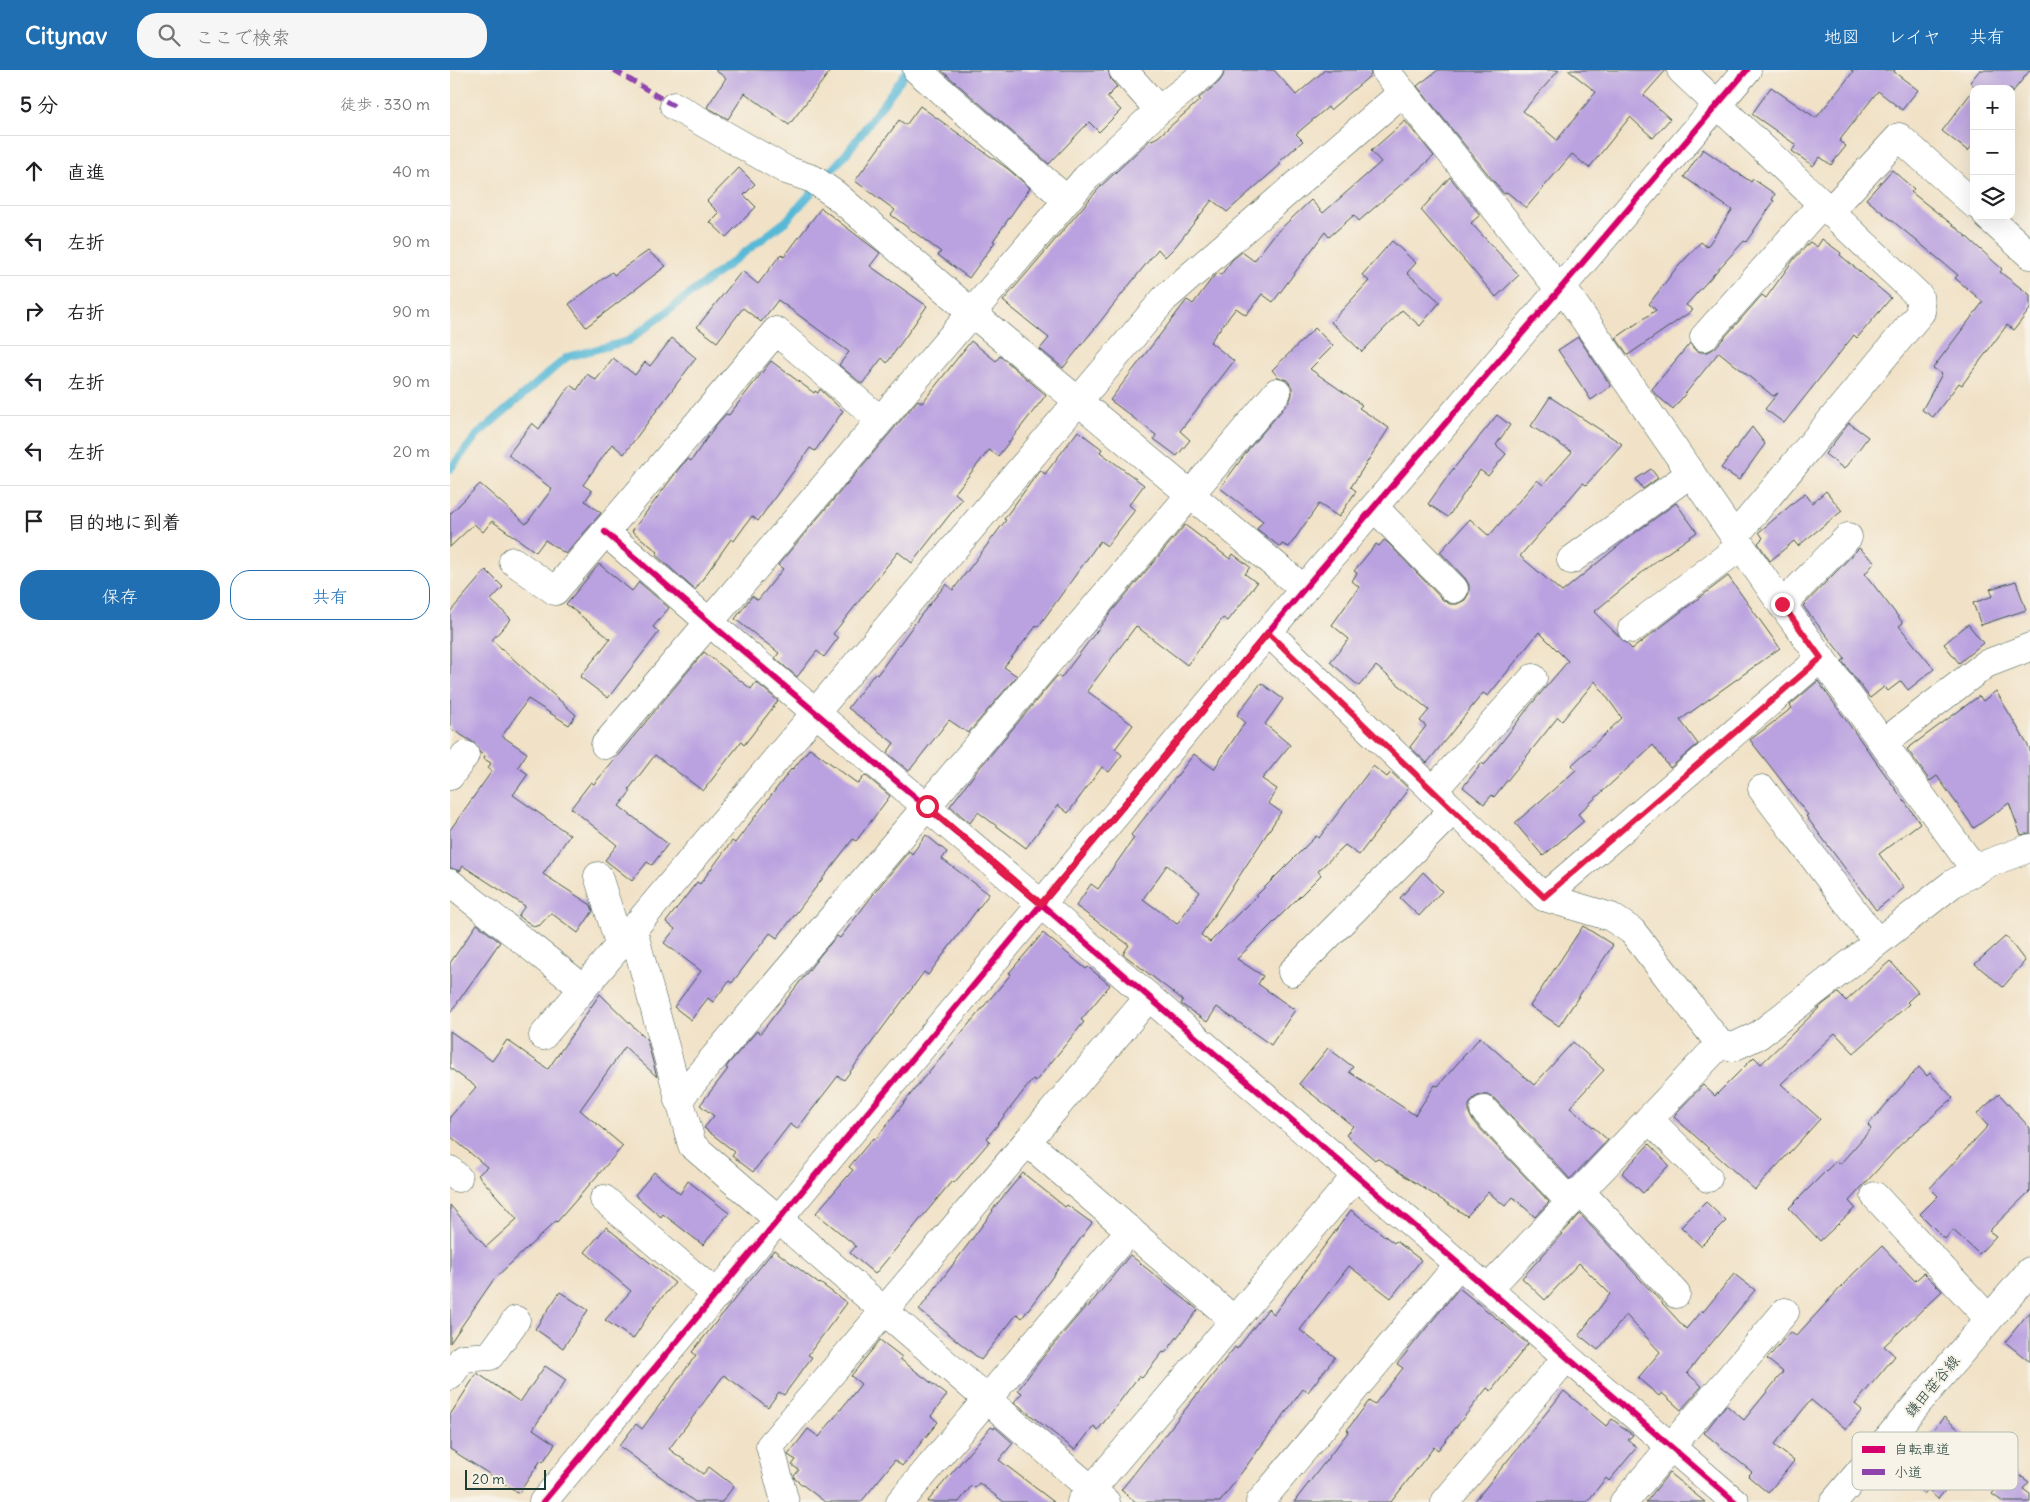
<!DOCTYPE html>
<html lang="ja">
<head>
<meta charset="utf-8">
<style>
	:root { --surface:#fff; --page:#f6f6f6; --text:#202124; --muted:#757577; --line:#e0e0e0; --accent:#1f6fb2 }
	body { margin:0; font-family:Delius,"Klee One",sans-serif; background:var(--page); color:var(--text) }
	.controls { position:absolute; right:15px; top:15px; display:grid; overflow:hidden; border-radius:10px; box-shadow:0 5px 20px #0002 }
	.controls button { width:45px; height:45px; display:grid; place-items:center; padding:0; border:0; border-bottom:1px solid var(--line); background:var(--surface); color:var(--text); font:25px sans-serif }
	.scale { position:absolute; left:15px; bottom:12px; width:81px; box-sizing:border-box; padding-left:5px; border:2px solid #1f3d34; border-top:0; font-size:14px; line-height:18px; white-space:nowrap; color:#1f3d34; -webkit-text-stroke:4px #f7f3e8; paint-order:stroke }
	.stop { position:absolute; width:15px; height:15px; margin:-11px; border:4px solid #e11d48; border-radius:50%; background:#fff }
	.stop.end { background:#e11d48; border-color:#fff; box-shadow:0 1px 5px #0008 }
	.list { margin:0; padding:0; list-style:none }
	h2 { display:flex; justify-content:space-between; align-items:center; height:65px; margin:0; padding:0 20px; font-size:21px }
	h2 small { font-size:16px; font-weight:400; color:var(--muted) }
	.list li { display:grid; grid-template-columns:32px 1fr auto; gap:15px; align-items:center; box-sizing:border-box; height:70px; padding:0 20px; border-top:1px solid var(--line) }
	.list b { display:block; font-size:19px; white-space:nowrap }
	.list em { font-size:16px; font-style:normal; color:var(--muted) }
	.actions { display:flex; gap:10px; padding:15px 20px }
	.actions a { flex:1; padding:11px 0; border:1px solid var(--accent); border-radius:20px; text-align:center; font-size:18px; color:var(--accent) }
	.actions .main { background:var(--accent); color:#fff }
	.icon { flex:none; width:28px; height:28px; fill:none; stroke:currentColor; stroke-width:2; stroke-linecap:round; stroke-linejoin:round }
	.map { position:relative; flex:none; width:1580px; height:1432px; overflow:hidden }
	header { display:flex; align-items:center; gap:30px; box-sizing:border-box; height:70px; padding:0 25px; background:var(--accent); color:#fff }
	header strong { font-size:24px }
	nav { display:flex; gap:28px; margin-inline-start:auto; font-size:18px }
	.search { width:350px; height:45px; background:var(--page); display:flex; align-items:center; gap:12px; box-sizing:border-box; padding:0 18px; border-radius:20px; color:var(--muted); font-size:19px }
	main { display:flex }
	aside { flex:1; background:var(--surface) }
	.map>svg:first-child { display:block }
</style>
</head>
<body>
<header>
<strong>Citynav</strong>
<div class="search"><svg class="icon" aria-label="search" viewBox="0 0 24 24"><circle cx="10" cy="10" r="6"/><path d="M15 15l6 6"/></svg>ここで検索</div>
<nav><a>地図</a><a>レイヤ</a><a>共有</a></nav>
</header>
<main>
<aside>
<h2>5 分<small>徒歩 · 330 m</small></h2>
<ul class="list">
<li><svg class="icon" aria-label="ahead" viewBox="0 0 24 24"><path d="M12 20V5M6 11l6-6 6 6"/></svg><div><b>直進</b></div><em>40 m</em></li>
<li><svg class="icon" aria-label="left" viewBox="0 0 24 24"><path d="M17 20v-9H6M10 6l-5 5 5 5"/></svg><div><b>左折</b></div><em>90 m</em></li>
<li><svg class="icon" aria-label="right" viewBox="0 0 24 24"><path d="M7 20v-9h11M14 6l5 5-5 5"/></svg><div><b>右折</b></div><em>90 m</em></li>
<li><svg class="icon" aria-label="left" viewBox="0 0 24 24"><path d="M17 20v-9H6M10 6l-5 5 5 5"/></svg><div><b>左折</b></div><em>90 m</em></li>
<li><svg class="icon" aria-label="left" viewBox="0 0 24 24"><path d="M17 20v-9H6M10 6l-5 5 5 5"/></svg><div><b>左折</b></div><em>20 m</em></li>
<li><svg class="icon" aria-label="arrive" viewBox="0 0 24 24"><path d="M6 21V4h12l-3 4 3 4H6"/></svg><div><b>目的地に到着</b></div></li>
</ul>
<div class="actions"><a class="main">保存</a><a>共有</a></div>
</aside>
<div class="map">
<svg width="1580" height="1432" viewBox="0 0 1580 1432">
	<rect width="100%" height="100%" fill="#f7f3e8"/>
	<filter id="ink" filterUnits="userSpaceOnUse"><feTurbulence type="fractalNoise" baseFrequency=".02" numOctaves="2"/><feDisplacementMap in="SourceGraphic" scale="10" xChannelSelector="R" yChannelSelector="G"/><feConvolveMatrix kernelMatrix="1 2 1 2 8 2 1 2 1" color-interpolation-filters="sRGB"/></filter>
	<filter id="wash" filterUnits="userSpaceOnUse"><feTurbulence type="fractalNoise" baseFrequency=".0096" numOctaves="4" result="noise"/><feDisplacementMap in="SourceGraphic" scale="20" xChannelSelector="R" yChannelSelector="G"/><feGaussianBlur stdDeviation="1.12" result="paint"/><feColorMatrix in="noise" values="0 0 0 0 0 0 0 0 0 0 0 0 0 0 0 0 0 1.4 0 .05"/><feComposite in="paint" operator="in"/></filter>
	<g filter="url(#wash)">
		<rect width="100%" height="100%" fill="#f1e2c7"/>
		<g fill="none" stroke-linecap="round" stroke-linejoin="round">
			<polyline stroke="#58b9d7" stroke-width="8" points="0,399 28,364 117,287 178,271 336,151 396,84 458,0"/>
		</g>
		<g id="blocks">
			<g fill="#baa1e0" fill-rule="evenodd">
				<polygon points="265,0 381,0 339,55 295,23 278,49 257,37 276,8"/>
				<polygon points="491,0 658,0 661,10 667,17 657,27 671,40 649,62 639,52 599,94"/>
				<polygon points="774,0 824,0 846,25 875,0 920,0 921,5 880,40 878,37 846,64 853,71 829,92 831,94 777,142 762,130 725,177 715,187 708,179 613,298 590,279 599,268 553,231 651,116 701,69 702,70 708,67 750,30 749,28 769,12 773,6"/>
				<polygon points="988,0 1109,0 1073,41 1107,70 1146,22 1118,0 1216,0 1194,25 1220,49 1203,68 1180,47 1139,98 1122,84 1076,138 1057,122 1054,124 967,16"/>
				<polygon points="1401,0 1445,0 1444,2 1468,20 1452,40 1428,21 1389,71 1396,76 1381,95 1370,87 1363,96 1342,81 1346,75 1302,44 1321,17 1366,48 1403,2"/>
				<polygon points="1530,0 1580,0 1561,24 1561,19 1524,19 1525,17 1520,12"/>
				<polygon points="1524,19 1524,73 1518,81 1492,61"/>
				<polygon points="470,36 558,99 580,118 543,171 545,172 519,208 488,185 491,182 441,145 445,140 405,111 449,50 456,55"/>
				<polygon points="955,51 984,86 909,151 904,145 879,167 875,162 823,232 812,224 796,245 786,238 760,272 784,291 730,361 740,370 727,386 704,369 706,365 660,330 736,231 737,230 743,234 763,207 768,203 771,205 782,190 792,182 804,191 824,165 861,130 873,143 931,92 921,81"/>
				<polygon points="1253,79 1301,112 1303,109 1325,124 1322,130 1324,131 1296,172 1294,171 1236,235 1243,240 1178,285 1166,268 1206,240 1199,234 1224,201 1251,172 1257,177 1282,140 1234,107"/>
				<polygon points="289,98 305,114 294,125 306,137 276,167 260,152 269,143 257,131"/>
				<polygon points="1442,100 1464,119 1461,122 1508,159 1552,199 1550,202 1580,225 1580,239 1564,260 1557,255 1512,315 1509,313 1483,347 1472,340 1492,304 1483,298 1533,232 1505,208 1508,205 1416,129"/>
				<polygon points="1000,107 1030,145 1021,153 1069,205 1046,227 971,140"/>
				<polygon points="371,138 430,183 420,196 477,236 437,293 432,288 412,314 389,295 399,282 328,230 311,252 293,238 267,272 247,257 292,201 308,214 331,184 334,187"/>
				<polygon points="1372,169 1391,183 1390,185 1441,228 1407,268 1404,265 1334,353 1315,339 1328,323 1323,326 1269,282 1223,339 1205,324 1202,319 1240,273 1244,279 1250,282 1258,282 1265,278 1312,225 1316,228 1344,189 1360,172 1367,177"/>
				<polygon points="942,171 966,193 957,203 990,232 970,256 952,240 912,282 881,252 919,211 912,205"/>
				<polygon points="198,181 216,196 136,257 119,234 162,202 164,205"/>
				<polygon points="865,258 883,276 860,299 912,335 909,338 939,358 901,417 906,421 889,447 869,434 839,477 832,474 830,477 807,459 813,451 770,418 801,376 839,332 842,325 842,317 837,310 828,307 822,300"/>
				<polygon points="1128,267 1161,316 1141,330 1108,280"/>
				<polygon points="222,268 246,288 174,384 162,374 133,415 142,421 135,431 151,443 116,484 95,470 86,482 42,451 33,462 24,454 0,477 0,444 30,414 76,454 102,419 58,385 82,353 89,359 120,315 127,320 137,304 146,310 163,288 185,305 195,292 200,296"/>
				<polygon points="521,271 546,291 550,286 596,325 548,386 539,380 505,423 512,429 462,493 448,482 383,564 388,568 374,587 367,581 347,607 325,588 329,583 285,549 302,526 308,530 333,499 328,495 468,330 472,333"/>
				<polygon points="321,291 364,323 365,321 368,323 370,319 393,341 365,381 360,378 308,451 302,446 284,471 281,469 245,520 206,485 208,482 182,461 231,396 238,389 241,391 266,355 276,344 279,345"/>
				<polygon points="1100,327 1172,374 1136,415 1133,413 1070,486 1112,522 1178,468 1226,433 1247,462 1206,491 1144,542 1182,579 1278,506 1330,578 1230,650 1248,674 1220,698 1203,675 1128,744 1134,751 1093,786 1065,753 1126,700 1122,695 1172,648 1145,611 1112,651 1108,647 1044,727 1042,725 1034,734 1013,717 1032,693 1034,695 1079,637 1118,591 1089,562 1038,626 1033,623 977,693 960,677 976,656 970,651 979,640 926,596 909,616 880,592 899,569 882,555 909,517 902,511 907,503 904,501 926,474 929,476 934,470 938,473 993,530 1000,534 1007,534 1015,530 1019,523 1019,515 1015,508 990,482 1020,449 1039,466 1087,410 1093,415 1122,382 1081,356"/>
				<polygon points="1047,345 1060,355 1046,375 1056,384 1038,406 1030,400 998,447 978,434 1000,403"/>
				<polygon points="1399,353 1418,367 1394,399 1375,384"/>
				<polygon points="1302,357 1315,374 1289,410 1271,398"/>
				<polygon points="628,361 652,379 650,382 694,415 679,435 685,440 657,476 650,471 588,557 587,555 554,597 567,606 518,663 499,650 459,701 437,683 444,673 398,638 425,603 427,605 471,545 496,514 503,520 556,450 554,449 590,400 595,404"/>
				<polygon points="1201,399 1208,408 1193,419 1186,409"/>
				<polygon points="1376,421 1392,441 1348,476 1344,471 1320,491 1308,473 1313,468 1309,462 1355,423 1362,433"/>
				<polygon points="735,455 780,489 783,484 800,497 795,504 807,513 778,551 773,548 737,595 686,556 637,621 683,655 665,679 672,685 659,702 652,697 618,743 608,735 576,778 528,742 520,753 500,736 527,701 607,606 611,608 662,541"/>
				<polygon points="1409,478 1425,492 1415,504 1453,553 1449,556 1484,599 1458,620 1451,611 1438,621 1434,617 1420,628 1392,591 1395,589 1353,536"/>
				<polygon points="149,494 182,521 189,512 219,538 203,557 209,562 158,628 130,607 160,569 116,534"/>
				<polygon points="36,500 53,517 41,530 61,549 42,570 126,645 119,655 78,629 52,666 77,683 68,697 78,704 63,725 120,765 93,804 141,835 143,841 128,863 101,843 89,856 87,855 85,857 68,846 75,836 13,796 10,801 0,798 0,760 42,701 38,698 41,693 34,689 35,686 30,683 24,673 0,658 0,542"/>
				<polygon points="1566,511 1576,540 1531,555 1523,533 1543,526 1540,519"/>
				<polygon points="1518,554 1533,573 1509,593 1494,574"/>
				<polygon points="254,582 301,619 306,612 328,631 294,675 291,672 253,721 205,685 179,719 181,721 169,736 218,774 202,795 197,792 182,811 155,790 167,775 121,738 141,712 144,714"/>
				<polygon points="1368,611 1470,753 1429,784 1454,818 1426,840 1356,746 1358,745 1300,670 1342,638 1340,635"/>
				<path d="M 811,613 L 833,629 L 815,654 L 840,675 L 812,709 L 827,719 L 818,733 L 831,742 L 751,865 L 760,872 L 866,766 L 869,768 L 923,696 L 937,707 L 941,702 L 958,718 L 956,721 L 957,722 L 909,785 L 895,775 L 868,801 L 871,805 L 787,889 L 813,906 L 808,914 L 845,940 L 821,975 L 767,937 L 757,952 L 731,934 L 733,930 L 673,884 L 679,875 L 626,836 L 641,814 L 648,819 L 684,768 L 681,765 L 744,684 L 764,699 L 795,652 L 787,645 ZM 717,795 L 750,822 L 727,854 L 693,829 Z"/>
				<polygon points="1546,621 1580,679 1580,763 1571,765 1559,733 1524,758 1487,706 1480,711 1457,679 1529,626 1533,631"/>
				<polygon points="360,678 408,714 415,705 440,726 406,771 403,769 327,868 320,863 282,913 279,911 263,932 258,928 241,950 224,937 251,901 214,873 225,859 216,852 247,812 250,814 282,771 285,773 342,698 343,699"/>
				<polygon points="476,765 497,782 492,789 539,824 478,905 474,902 394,1010 388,1006 347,1059 340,1054 303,1102 282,1086 285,1082 254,1058 264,1046 250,1035 278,999 276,998 279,993 307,961 310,964 372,883 387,866 390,868 429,817 459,781 462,784"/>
				<polygon points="973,802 992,821 969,846 950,828"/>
				<polygon points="27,854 50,872 0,943 0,893"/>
				<polygon points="1133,856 1163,875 1109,956 1080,936"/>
				<polygon points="593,863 636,899 638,897 660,915 631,950 634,952 586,1011 583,1009 537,1068 540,1071 504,1113 502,1111 425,1204 400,1183 406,1176 366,1143 403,1100 399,1097 423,1068 425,1070 471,1011 561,904 559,903"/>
				<polygon points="1556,866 1575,891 1553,917 1525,894"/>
				<polygon points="1440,891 1468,922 1457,932 1459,934 1404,983 1385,963 1331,1014 1370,1049 1305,1120 1224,1047 1226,1043 1253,1015 1265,1026 1304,987 1311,994 1373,934 1388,923 1396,931"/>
				<polygon points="150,924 197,970 207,1007 175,977 130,1040 173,1076 107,1152 106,1151 44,1209 0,1273 0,1135 36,1177 67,1149 28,1105 37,1097 0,1066 0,1047 26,1017 0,998 0,961 42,991 57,970 98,999"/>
				<polygon points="1030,967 1084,1015 1123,972 1154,1000 1120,1037 1158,1070 1120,1109 1045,1029 1038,1025 1030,1025 1024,1028 1019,1035 1019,1043 1023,1051 1099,1132 1085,1147 1063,1127 1055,1136 1038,1122 1017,1146 927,1088 925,1090 896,1065 903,1056 849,1014 878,978 903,997 899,1002 965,1045 985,1015 988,1016"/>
				<polygon points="1469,997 1477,1006 1480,1003 1503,1028 1450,1075 1399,1131 1405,1138 1370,1171 1339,1138 1386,1091 1390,1094 1421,1059 1418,1055"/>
				<polygon points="1549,1024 1580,1058 1580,1121 1539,1161 1546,1166 1529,1184 1503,1160 1495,1169 1470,1144 1488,1126 1480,1118 1538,1056 1527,1044"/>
				<polygon points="1199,1074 1219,1095 1193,1123 1172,1103"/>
				<polygon points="204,1102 230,1124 238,1111 279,1143 253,1175 213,1144 211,1147 185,1125"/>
				<polygon points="573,1103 615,1137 617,1135 642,1153 572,1248 567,1244 531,1290 469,1240 543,1141 542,1140"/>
				<polygon points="1256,1132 1276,1151 1251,1176 1231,1157"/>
				<polygon points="901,1140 944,1173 946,1171 971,1190 941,1228 899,1196 850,1260 885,1287 858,1322 853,1319 770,1432 686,1432 671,1420 785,1277 787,1279 818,1239 824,1244"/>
				<polygon points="1130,1144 1236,1259 1252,1240 1253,1242 1284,1204 1305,1220 1237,1303 1252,1316 1231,1340 1212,1323 1209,1326 1188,1308 1210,1282 1176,1245 1148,1280 1129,1265 1160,1224 1129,1193 1095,1230 1072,1208"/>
				<polygon points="156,1157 225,1213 205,1235 183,1269 155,1250 181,1221 135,1182"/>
				<polygon points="1432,1176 1465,1211 1474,1203 1492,1221 1434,1276 1445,1286 1405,1334 1412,1340 1396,1359 1361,1330 1324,1375 1344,1391 1318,1423 1298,1406 1302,1402 1254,1363 1276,1335 1294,1350 1333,1302 1317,1289 1340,1262 1346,1266 1403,1204"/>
				<polygon points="324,1180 369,1214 370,1213 397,1233 358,1285 362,1287 334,1325 329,1322 318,1337 274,1305 219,1379 253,1404 259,1397 284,1416 272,1432 245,1432 169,1376 186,1354 192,1359 246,1285 242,1282"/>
				<polygon points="680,1185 748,1240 715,1283 713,1282 692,1308 689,1306 648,1360 644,1356 625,1380 564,1332 572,1323 568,1320 590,1291 636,1236 638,1237"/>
				<polygon points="1009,1218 1078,1274 1041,1321 1037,1318 988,1380 984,1377 941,1432 844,1432 899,1361 897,1360 919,1331 924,1335 953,1298 947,1294"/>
				<polygon points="110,1222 138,1240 113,1278 85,1259"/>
				<polygon points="1580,1241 1580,1292 1555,1272"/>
				<polygon points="430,1270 452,1287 450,1289 497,1325 481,1346 488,1352 452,1396 445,1390 411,1432 375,1432 345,1409 344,1406 349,1400 342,1395 346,1390 338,1385 358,1359 369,1367 411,1314 401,1306"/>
				<polygon points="95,1296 116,1310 83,1359 105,1374 93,1392 91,1390 69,1423 0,1379 0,1345 27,1303 70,1332"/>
				<polygon points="1114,1321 1156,1356 1162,1349 1183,1365 1178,1370 1187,1377 1159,1411 1156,1408 1137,1432 1024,1432"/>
				<polygon points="1494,1347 1520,1369 1506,1386 1517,1394 1488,1429 1478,1420 1475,1424 1448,1402"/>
				<polygon points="541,1357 544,1359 545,1357 563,1373 549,1390 604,1432 554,1432 529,1413 525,1418 522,1415 509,1432 477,1432"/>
				<polygon points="1561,1399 1579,1412 1573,1419 1580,1424 1580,1432 1553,1432 1542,1424"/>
				<polygon points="1219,1403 1255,1432 1196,1432"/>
			</g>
		</g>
	</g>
	<g filter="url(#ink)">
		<use href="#blocks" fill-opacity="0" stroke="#3e564a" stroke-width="1"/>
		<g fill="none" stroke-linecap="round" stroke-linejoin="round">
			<g stroke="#3e564a" stroke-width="29">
				<g id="minor">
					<polyline points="467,0 617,130"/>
					<polyline points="673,0 709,40"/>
					<polyline points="935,0 1110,220"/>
					<polyline points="1231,0 1469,226 1471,242 1285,466"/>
					<polyline points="224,36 336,100 363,109 386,125 521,242 854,519"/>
					<polyline points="1380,141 1449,67 1524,134"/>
					<polyline points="1537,146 1580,185"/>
					<polyline points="1112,217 1323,522 1526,801"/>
					<polyline points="1254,267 1372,134"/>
					<polyline points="924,437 1004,519"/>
					<polyline points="155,462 259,552 591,834 1285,1432"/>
					<polyline points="1121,490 1241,403"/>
					<polyline points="63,491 105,521 326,261 430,350"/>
					<polyline points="1332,535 1398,467"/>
					<polyline points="1182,559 1291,476"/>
					<polyline points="819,563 1094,827 1161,847 1182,861 1270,974 1283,977 1309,965 1502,814 1539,793 1580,778"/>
					<polyline points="1433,673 1536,594 1580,577"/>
					<polyline points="155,675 636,108 709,40 759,0"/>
					<polyline points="0,706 15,685"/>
					<polyline points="1312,719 1427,872"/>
					<polyline points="983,721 1083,608"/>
					<polyline points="148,806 170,876"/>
					<polyline points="0,813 133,918"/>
					<polyline points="1094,827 1371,588"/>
					<polyline points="183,860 242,1075 656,1432"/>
					<polyline points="842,902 1003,740"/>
					<polyline points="93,966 715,228 953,22"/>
					<polyline points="228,1030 827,322"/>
					<polyline points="1034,1040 1120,1132"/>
					<polyline points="1199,1049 1258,1108"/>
					<polyline points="577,1072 784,1250"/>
					<polyline points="0,1100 8,1108"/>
					<polyline points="1130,1121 1226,1224"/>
					<polyline points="1425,1126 1539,1249"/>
					<polyline points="154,1129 267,1225"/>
					<polyline points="1038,1219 1270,974"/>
					<polyline points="0,1306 13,1288 40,1286 66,1250"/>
					<polyline points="93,1432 854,519 1297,0"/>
					<polyline points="335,1432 320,1376 699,927"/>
					<polyline points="450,1432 680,1160"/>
					<polyline points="631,1432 906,1106"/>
					<polyline points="810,1432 1009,1194"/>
					<polyline points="995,1432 1117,1287"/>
					<polyline points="1174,1432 1335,1242"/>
					<polyline points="1384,1432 1580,1201"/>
				</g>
			</g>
			<use href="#minor" stroke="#fff" stroke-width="28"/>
			<polyline stroke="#8e44ad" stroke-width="5" stroke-dasharray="10 5" stroke-linecap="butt" points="164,0 224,36"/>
			<g stroke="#f7f3e8" stroke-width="9">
				<g id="cycleway">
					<polyline points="155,462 259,552 591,834 1285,1432"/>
					<polyline points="93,1432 854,519 1297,0"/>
				</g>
			</g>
			<use href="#cycleway" stroke="#d6006c" stroke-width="6"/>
		</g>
	</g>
	<g fill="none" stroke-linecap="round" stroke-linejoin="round" filter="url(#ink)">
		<polyline stroke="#e11d48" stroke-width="6" points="477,736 591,834 818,563 1094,827 1371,588 1332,534"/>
	</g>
	<g text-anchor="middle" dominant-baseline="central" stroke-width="4" stroke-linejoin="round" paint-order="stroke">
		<g font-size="15" fill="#1f3d34" stroke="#f7f3e8">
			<text transform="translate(1482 1316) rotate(-50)">鎌田笹谷線</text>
		</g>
	</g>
	<rect x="1402" y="1362" width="166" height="58" rx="8" fill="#f7f3e8" stroke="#b6bcb2" stroke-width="1"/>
	<rect x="1412" y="1376" width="23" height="7" fill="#d6006c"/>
	<rect x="1412" y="1399" width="23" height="6" fill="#8e44ad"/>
	<g font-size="14" fill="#1f3d34">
		<text x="1444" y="1384">自転車道</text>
		<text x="1444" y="1407">小道</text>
	</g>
</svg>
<div class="controls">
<button>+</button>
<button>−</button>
<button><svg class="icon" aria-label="layers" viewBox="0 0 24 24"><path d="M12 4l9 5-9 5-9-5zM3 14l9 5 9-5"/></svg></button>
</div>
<div class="scale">20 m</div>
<div class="stop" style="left:477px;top:736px"></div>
<div class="stop end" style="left:1332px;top:534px"></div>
</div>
</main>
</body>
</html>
